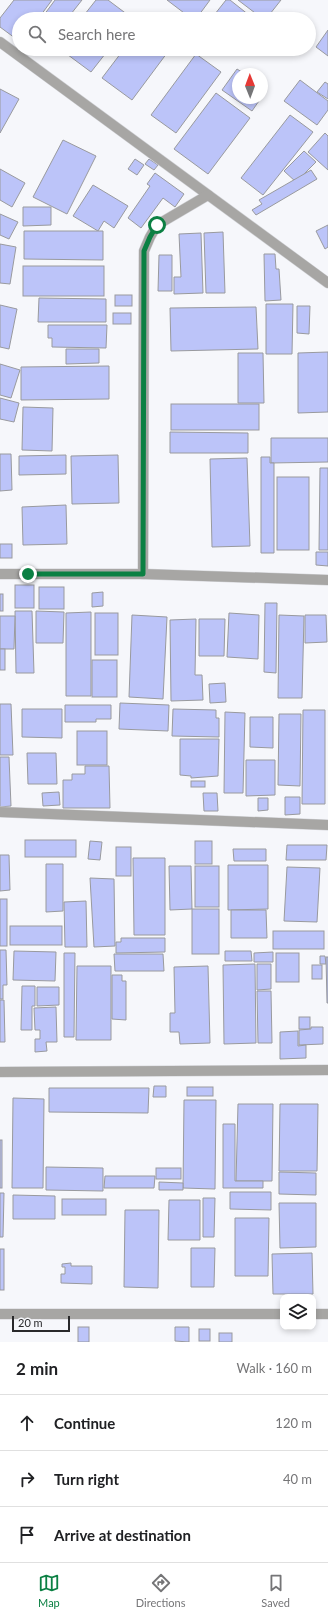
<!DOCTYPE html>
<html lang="en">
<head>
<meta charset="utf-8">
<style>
	:root { --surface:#fff; --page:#f2f2f2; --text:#202124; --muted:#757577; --line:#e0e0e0; --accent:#0b8043 }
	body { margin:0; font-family:Lato,sans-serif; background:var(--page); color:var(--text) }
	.controls { position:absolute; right:12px; bottom:12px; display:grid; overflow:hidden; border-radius:8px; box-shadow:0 2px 6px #0003 }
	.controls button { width:36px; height:36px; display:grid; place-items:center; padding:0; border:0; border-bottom:1px solid var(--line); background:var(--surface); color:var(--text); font:20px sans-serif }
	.compass { position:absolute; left:232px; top:68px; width:36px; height:36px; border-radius:50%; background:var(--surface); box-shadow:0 2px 6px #0003; rotate:359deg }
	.scale { position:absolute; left:12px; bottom:10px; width:58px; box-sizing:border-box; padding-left:4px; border:2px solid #29292b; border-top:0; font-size:11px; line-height:14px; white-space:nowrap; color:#29292b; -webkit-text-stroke:3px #f6f7fb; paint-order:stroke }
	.stop { position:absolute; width:12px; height:12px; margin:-9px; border:3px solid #0b8043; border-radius:50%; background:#fff }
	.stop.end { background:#0b8043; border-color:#fff; box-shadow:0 1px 4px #0008 }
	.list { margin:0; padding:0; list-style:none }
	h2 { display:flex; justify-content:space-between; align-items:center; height:52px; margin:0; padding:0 16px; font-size:17px }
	h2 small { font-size:13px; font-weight:400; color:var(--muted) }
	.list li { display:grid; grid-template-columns:26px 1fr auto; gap:12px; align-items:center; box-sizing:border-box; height:56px; padding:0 16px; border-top:1px solid var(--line) }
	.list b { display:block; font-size:15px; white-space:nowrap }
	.list em { font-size:13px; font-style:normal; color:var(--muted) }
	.icon { flex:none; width:22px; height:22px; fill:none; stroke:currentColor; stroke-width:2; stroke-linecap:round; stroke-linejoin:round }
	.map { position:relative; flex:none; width:328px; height:1342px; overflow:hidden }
	.search { position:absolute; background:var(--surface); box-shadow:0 2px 6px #0003; left:12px; right:12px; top:12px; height:44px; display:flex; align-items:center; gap:10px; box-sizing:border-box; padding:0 14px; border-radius:22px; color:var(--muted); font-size:15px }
	.sheet { height:220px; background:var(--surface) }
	nav { display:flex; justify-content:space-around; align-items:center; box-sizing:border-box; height:56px; border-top:1px solid var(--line); background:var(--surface); font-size:11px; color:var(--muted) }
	nav a { display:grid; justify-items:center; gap:2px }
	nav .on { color:var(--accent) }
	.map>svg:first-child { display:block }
</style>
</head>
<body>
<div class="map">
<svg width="328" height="1342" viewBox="0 0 328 1342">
	<rect width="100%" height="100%" fill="#f6f7fb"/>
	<g fill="#bcc4f9" stroke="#999a9e">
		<polygon points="14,0 52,0 38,19 19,19 19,41 0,27 0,18"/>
		<polygon points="55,0 82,0 67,19 41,19"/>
		<polygon points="96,0 108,0 132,18 131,19 81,19"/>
		<polygon points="167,0 210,0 196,19 192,19"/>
		<polygon points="226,0 230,0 254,19 211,19"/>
		<polygon points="238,0 281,0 266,19 263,19"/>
		<polygon points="328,30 328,56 316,47"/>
		<polygon points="60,49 109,49 91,72"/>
		<polygon points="124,49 170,49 132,100 102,78"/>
		<polygon points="196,54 221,72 176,133 151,115"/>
		<polygon points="237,69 245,74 238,74 238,98 261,98 252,111 222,90"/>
		<polygon points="300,80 328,101 328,110 317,125 284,101"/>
		<polygon points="325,82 328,84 328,99 317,92"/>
		<polygon points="0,89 19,99 0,133"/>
		<polygon points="216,93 250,118 208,174 174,149"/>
		<polygon points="290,115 313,132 263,195 241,178"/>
		<polygon points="325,133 328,136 328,170 308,152"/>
		<polygon points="63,140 96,156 67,214 33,197"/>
		<polygon points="304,151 316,162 296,182 284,171"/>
		<polygon points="135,159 144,165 137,175 128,169"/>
		<polygon points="149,159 158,165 154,170 145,164"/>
		<polygon points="0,169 25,183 12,207 0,200"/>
		<polygon points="311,170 317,179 256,215 252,210 262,204 259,200"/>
		<polygon points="155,173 184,194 175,207 163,198 141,228 128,218 150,186 147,184"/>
		<polygon points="93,185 128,206 114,228 104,221 98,231 73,216"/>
		<polygon points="23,207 51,207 51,225 23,226"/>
		<polygon points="0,214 18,222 9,239 0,235"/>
		<polygon points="328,225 328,247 325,249 316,231"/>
		<polygon points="24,231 103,231 103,260 24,259"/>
		<polygon points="223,232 225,293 206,293 204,233"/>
		<polygon points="201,233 203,293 174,294 174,277 181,277 179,234"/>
		<polygon points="0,244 16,247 10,284 0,283"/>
		<polygon points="264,254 275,254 276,269 279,269 281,300 265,301"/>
		<polygon points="159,255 172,255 172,291 158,291"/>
		<rect x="23" y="266" width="81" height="30"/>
		<rect x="115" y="295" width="17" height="11"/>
		<polygon points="39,298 106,299 106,322 38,322"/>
		<polygon points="266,304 293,304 292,354 266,354"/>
		<polygon points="0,305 17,309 9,349 0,347"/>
		<polygon points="297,306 310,306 309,334 297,333"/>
		<polygon points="256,307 258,349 171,351 170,308"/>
		<rect x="113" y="313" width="18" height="11"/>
		<polygon points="48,325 107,325 106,348 52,347 52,338 48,338"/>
		<polygon points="66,349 99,349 99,363 66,364"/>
		<polygon points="328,352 328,412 298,413 298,353"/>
		<polygon points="238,353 263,353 264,403 238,403"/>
		<polygon points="0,364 20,370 11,398 0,395"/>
		<polygon points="109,366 109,399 21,400 21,367"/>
		<polygon points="0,398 19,403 14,422 0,419"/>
		<rect x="171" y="404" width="88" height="26"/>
		<polygon points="23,407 53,408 52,451 22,450"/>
		<polygon points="170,432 248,433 248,453 170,453"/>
		<polygon points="271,438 328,438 328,462 271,463"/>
		<polygon points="0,454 11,454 12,490 0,491"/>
		<polygon points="66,455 66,474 19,475 19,456"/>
		<polygon points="118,455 119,503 72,504 71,456"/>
		<polygon points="261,457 270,457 270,463 274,463 274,553 261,553"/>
		<polygon points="247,458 250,546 212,547 210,459"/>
		<polygon points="320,468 328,468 328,550 319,550"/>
		<rect x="277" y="477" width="32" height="73"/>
		<polygon points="66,505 67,544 23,545 22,507"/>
		<rect x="0" y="544" width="12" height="14"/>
		<polygon points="316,552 328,552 328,566 316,565"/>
		<rect x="15" y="585" width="19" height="23"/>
		<rect x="39" y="587" width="25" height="22"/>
		<polygon points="103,592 103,606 92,607 92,593"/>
		<rect x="0" y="594" width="3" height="17"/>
		<polygon points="265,603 277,603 276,673 264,672"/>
		<polygon points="15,611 32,611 34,673 16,673"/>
		<polygon points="36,611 64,612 63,643 36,643"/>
		<polygon points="91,612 91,696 66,696 66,613"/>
		<rect x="95" y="613" width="23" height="42"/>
		<polygon points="229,613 259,615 258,659 227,657"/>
		<polygon points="132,615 167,617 163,699 129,697"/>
		<polygon points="279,615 304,616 302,698 278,698"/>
		<polygon points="305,615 326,615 327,642 305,643"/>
		<polygon points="0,616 15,616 14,649 0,649"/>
		<polygon points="196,619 195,675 202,675 203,700 171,701 170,620"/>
		<polygon points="199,619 225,619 224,656 199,656"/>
		<rect x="0" y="649" width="5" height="21"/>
		<rect x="92" y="660" width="25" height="37"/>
		<polygon points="225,683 226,702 210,703 209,684"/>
		<polygon points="120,703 169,705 168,731 119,729"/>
		<polygon points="0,704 11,704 13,755 0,755"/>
		<polygon points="65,705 111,705 111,719 96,719 96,722 65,722"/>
		<polygon points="22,709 62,709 62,738 22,737"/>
		<polygon points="173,709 216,710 216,718 219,718 219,737 172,736"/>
		<polygon points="303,710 325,710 325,804 302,804"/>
		<polygon points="225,712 245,713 243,793 224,793"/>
		<polygon points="279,714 301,714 300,786 278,785"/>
		<polygon points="250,717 273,717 273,748 250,747"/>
		<rect x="77" y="731" width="30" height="34"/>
		<polygon points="180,739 219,739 218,776 191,778 191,776 180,775"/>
		<polygon points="27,753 56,753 57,784 28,784"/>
		<polygon points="0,757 9,757 11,806 0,807"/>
		<polygon points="246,760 275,760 275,795 246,796"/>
		<polygon points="85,766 109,766 110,808 63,808 63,780 72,780 72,774 85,774"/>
		<rect x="191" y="781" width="14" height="6"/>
		<polygon points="59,792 60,805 43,806 42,793"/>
		<polygon points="203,793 217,793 218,811 204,811"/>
		<polygon points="285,797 300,797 300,814 285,815"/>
		<polygon points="258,798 268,798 268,810 258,811"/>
		<rect x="25" y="840" width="51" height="17"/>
		<polygon points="90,841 102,842 100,860 88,859"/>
		<rect x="195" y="841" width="17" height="23"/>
		<polygon points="287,845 327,845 326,860 286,860"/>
		<rect x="116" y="847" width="15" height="29"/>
		<polygon points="233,849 266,849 266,861 234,861"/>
		<polygon points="0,855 9,855 10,890 0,891"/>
		<polygon points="133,858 165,858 165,935 134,935"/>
		<polygon points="46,864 63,864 63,911 46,912"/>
		<polygon points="228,865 268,865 268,909 228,910"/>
		<polygon points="169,866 191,866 192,909 170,910"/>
		<rect x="195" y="866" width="24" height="41"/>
		<polygon points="287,867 320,868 317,922 284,921"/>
		<polygon points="90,878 114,879 115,946 94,947"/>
		<rect x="0" y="899" width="7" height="47"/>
		<polygon points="86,901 87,947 65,947 64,902"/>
		<rect x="192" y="909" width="27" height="45"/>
		<polygon points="231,910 266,910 267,938 231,938"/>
		<rect x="10" y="926" width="52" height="19"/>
		<rect x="273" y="931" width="51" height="18"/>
		<polygon points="121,938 165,938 165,952 116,953 116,942 121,942"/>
		<polygon points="0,950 6,950 7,985 3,985 3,999 0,999"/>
		<polygon points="14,951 56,952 55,981 13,980"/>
		<polygon points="225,951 251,951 252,961 225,961"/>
		<polygon points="273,952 273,962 254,962 254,953"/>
		<polygon points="64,953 75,953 74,1037 64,1037"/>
		<rect x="276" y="953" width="23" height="29"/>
		<polygon points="114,954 163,954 164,971 115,971"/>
		<polygon points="320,956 325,956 326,964 320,964"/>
		<polygon points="326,957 328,957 328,1003 327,1003"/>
		<polygon points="255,964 256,1043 224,1044 223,965"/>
		<polygon points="257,964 271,964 271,989 257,990"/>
		<rect x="312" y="965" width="10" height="14"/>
		<polygon points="77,966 111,966 111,1040 76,1040"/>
		<polygon points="208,966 210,1043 180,1044 179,1032 170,1032 170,1013 175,1013 174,967"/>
		<polygon points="112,975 122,975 122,981 126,981 126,1020 112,1019"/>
		<polygon points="22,986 35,986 35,1006 32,1006 32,1030 21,1030"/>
		<polygon points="37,987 59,987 59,1005 37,1006"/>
		<polygon points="257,991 271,991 272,1043 258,1043"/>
		<polygon points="0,1000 4,1000 5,1042 0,1042"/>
		<polygon points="56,1007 57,1042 46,1042 47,1051 35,1052 35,1039 40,1039 40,1030 35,1030 34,1008"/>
		<rect x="299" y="1017" width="11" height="12"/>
		<polygon points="311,1027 323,1027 323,1044 299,1045 299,1030 311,1029"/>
		<polygon points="298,1031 298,1046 306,1045 306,1058 280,1059 280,1032"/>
		<polygon points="154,1086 166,1086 166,1097 153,1097"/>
		<rect x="187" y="1087" width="26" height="9"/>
		<polygon points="49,1088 149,1088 148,1113 49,1112"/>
		<polygon points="13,1098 44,1099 43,1188 12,1188"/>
		<polygon points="184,1100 216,1100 215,1189 183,1188"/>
		<polygon points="238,1104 273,1104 272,1181 236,1181"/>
		<polygon points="280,1104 318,1104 317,1171 279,1171"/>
		<polygon points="223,1124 235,1124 235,1181 263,1181 263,1188 223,1188"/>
		<rect x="0" y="1140" width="2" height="48"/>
		<polygon points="46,1167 103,1168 103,1191 46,1190"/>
		<rect x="156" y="1168" width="25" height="11"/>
		<polygon points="279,1172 316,1173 316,1195 279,1194"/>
		<polygon points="105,1176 155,1176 154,1188 104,1188"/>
		<polygon points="159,1182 183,1183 183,1190 159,1190"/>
		<polygon points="230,1192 271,1192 271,1210 230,1209"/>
		<polygon points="0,1193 4,1193 3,1237 0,1237"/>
		<polygon points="13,1195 55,1196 55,1219 13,1219"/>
		<polygon points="203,1198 215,1198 214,1237 203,1237"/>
		<rect x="62" y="1199" width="44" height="16"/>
		<polygon points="169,1200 200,1200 200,1240 168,1240"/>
		<polygon points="279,1203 316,1203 316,1247 280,1248"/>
		<polygon points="125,1210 159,1210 158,1288 124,1287"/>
		<polygon points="235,1218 269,1218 268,1276 235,1276"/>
		<polygon points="191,1248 215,1248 214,1287 191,1287"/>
		<rect x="0" y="1249" width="4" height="41"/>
		<polygon points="312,1253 313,1294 273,1294 272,1254"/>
		<polygon points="71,1263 71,1266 92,1266 92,1284 61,1283 61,1274 65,1274 65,1267 62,1267 62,1264"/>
		<rect x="78" y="1327" width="11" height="15"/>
		<polygon points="175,1327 189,1327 189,1342 175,1341"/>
		<rect x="199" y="1329" width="11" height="12"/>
		<rect x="219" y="1333" width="13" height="9"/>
	</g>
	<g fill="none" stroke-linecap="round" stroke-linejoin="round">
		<g stroke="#d1d2d6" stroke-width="11">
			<g id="minor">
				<polyline points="0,42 328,283"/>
				<polyline points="0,574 143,574 328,580"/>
				<polyline points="143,574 144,251 150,237 157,225 208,195"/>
				<polyline points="0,812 328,825"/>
				<polyline points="0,1072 328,1070"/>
				<polyline points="0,1314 283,1314"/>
				<polyline points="313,1314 328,1314"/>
			</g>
		</g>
		<use href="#minor" stroke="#a7a6a4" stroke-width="10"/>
	</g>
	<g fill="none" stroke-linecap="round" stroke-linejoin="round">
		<polyline stroke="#0b8043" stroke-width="5" points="28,574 143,574 144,251 150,237 157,225"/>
	</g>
</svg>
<div class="controls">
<button><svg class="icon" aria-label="layers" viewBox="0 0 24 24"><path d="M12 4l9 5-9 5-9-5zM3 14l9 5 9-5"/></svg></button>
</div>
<svg class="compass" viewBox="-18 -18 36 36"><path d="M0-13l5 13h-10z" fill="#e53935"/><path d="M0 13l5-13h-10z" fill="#757577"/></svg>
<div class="scale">20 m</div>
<div class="stop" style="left:157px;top:225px"></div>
<div class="stop end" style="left:28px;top:574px"></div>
<div class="search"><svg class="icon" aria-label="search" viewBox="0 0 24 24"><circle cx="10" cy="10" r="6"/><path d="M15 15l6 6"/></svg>Search here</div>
</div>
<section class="sheet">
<h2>2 min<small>Walk · 160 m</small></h2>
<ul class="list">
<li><svg class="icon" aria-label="ahead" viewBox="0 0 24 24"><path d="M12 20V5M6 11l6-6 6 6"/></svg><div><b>Continue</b></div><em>120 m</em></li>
<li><svg class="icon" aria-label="right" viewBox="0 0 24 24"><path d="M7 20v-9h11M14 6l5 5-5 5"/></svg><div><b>Turn right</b></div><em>40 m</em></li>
<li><svg class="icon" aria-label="arrive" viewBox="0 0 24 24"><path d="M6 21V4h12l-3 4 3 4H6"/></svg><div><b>Arrive at destination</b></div></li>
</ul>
</section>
<nav>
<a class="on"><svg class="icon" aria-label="map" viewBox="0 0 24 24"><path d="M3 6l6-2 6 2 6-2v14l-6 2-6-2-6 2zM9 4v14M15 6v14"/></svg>Map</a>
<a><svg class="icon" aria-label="directions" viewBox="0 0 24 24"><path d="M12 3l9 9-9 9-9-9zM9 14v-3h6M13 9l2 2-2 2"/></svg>Directions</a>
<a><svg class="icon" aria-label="saved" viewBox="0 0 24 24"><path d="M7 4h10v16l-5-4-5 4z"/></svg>Saved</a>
</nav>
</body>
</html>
